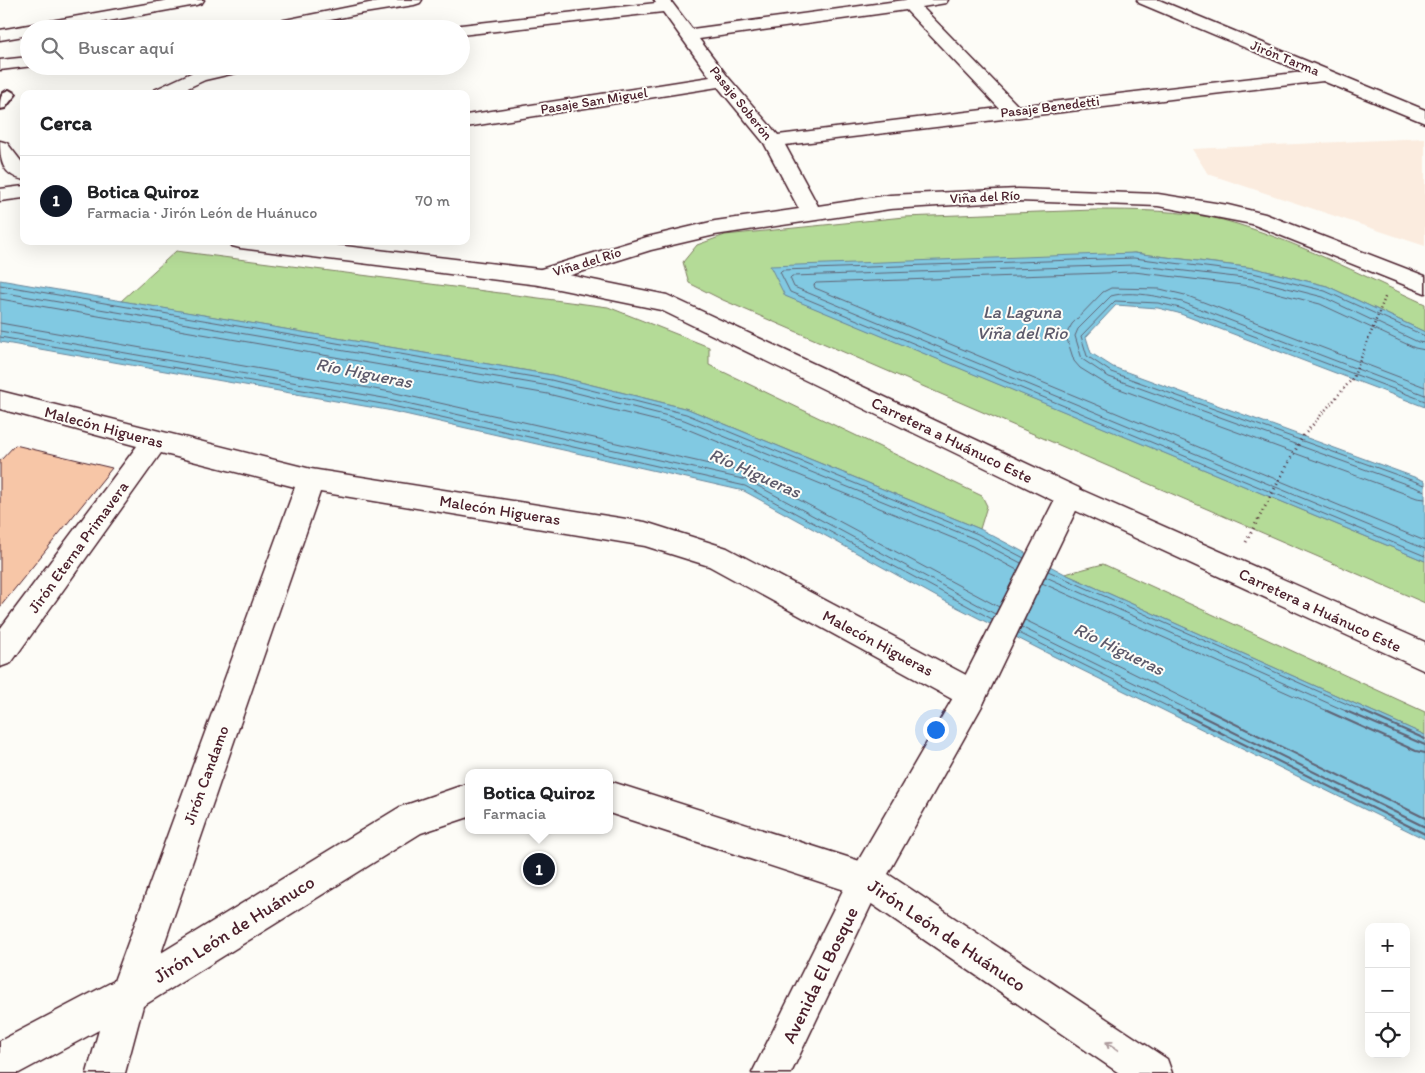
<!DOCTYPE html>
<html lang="es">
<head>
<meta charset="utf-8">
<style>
	:root { --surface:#fff; --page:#f6f6f6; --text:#202124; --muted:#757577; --line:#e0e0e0; --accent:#111827 }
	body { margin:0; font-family:Itim,sans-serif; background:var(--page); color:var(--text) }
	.controls { position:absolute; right:15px; bottom:15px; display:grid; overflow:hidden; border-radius:10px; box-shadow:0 5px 20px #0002 }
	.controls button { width:45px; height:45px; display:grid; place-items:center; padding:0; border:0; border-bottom:1px solid var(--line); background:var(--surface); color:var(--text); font:25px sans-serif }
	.you { position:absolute; left:935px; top:729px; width:18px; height:18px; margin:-12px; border:4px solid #fff; border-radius:50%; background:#1a73e8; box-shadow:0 0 0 8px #1a73e833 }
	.badge { display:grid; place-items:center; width:32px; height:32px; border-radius:50%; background:var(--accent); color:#fff; font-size:16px; font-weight:700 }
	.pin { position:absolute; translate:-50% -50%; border:2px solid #fff; box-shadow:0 1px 5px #0006 }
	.popup { position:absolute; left:465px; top:769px; width:148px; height:65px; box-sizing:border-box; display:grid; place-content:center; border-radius:10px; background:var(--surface); filter:drop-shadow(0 1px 4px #0005); font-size:16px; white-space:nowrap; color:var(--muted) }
	.popup b { font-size:19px; color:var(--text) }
	.popup::after { content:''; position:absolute; left:50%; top:100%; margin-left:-10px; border:10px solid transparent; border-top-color:var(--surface) }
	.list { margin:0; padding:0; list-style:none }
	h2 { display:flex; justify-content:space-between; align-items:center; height:65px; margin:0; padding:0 20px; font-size:21px }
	h2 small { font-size:16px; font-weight:400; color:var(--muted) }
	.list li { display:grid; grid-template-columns:32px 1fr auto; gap:15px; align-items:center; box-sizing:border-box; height:90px; padding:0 20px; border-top:1px solid var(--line) }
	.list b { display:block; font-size:19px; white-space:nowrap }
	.list p { margin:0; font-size:16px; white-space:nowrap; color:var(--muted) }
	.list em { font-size:16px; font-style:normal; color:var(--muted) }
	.icon { flex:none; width:28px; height:28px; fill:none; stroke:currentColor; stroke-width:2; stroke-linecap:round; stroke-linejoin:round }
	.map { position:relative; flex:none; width:1425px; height:1073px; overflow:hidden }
	.search { position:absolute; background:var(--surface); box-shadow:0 5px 20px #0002; left:20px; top:20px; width:450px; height:55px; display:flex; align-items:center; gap:12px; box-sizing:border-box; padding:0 18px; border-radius:28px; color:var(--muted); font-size:19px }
	.panel { position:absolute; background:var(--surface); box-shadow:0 5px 20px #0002; left:20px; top:90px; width:450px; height:155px; border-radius:10px }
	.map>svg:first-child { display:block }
</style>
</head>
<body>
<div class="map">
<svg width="1425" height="1073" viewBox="0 0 1425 1073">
	<rect width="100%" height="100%" fill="#fdfcf7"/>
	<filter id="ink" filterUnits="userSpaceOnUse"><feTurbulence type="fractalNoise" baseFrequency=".02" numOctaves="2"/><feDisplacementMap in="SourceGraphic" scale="10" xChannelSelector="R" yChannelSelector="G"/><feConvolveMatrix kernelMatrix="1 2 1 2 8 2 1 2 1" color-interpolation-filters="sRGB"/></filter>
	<g filter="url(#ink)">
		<polygon fill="#fbecdf" points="1425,138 1425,246 1208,174 1192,149"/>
		<g fill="#b4db97" stroke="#7f7d61">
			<path d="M 1094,210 C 1135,210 1183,210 1223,220 C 1293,239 1359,274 1425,304 L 1425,332 L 1327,286 L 1254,268 L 1134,253 L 786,296 L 1425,561 L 1425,603 L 723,300 L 689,283 L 683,262 L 697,245 L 725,235 L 904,217 Z"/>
			<polygon points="176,251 608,307 709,347 709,365 982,496 987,506 980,529 688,409 552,375 121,301"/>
			<polygon points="1103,564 1425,712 1425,735 1065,574"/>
		</g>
		<g fill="#81c9e2" stroke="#6b8599">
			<polygon points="1134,253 1254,268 1327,286 1425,332 1425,407 1178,313 1158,308 1116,305 1086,337 1091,353 1113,367 1425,481 1425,561 785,296 770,266"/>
			<polygon points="0,280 552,375 688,409 980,529 1065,574 1425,735 1425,839 1049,654 937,597 744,491 387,410 0,342"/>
		</g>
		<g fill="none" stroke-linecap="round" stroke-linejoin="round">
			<g stroke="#606374" stroke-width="1">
				<polyline points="0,285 551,380 686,414 978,534 1024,558"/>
				<polyline points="0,292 549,386 684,420 975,539 1021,563"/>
				<polyline points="0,299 548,394 682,427 972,546 1017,570"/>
				<polyline points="0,323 391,392 749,473 999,607"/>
				<polyline points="0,331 389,399 747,480 995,614"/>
				<polyline points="1425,336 1325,291 1253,273 1134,258 782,270 780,272 790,292 1425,556"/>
				<polyline points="0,337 388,405 745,486 992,619"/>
				<polyline points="1425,343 1418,342 1323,297 1252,279 1134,265 792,276 790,278 794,287 1425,549"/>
				<polyline points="1425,350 1415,348 1320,304 1250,286 1134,272 816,283 814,285 815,288 1425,541"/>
				<polyline points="1425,387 1185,295 1160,289 1111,288 1103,292 1072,324 1068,331 1067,339 1074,361 1080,368 1106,384 1417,498 1425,499"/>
				<path d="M 1425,395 L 1182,302 C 1161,297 1132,290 1111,296 L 1078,329 L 1075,336 L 1082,359 L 1109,377 L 1425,491"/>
				<polyline points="1425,401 1180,308 1158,303 1115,301 1081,336 1087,356 1111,372 1425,485"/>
				<polyline points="1048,571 1365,712"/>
				<polyline points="1046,577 1348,712"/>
				<polyline points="1042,583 1330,712"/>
				<polyline points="1025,620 1212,712"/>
				<polyline points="1021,627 1193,712"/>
				<polyline points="1019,633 1179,712"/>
			</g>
			<g stroke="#606374" stroke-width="2">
				<polyline points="1177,711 1425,834"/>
				<polyline points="1191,711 1425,827"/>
				<polyline points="1209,711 1425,818"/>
				<polyline points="1327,711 1416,751 1425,753"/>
				<polyline points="1346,711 1425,745"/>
				<polyline points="1362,711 1425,739"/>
			</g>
		</g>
		<polygon fill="#f7c6a7" stroke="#4a1f2b" points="15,445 112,468 0,607 0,461"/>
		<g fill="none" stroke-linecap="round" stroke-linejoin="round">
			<g stroke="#4a1f2b" stroke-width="4">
				<path id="lane" d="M 9,90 L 16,94 L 5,108 L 0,109 C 0,100 0,93 9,90 Z"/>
			</g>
			<g stroke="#4a1f2b" stroke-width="3">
				<g id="street">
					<polygon points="384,0 422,0 420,3 414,5 358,14 289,29 257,29 259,25 265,24"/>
					<path d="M 654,0 L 670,0 L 692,29 L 905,0 L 948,0 L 946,3 L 922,7 L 1018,106 L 1303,72 L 1139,3 L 1137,0 L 1159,0 L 1425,110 L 1425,123 L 1323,81 L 785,145 L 818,206 L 890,195 L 1018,189 L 1158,194 L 1228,205 L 1265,214 L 1425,276 L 1425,293 L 1252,224 L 1158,206 L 1018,201 L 890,209 L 715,235 L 651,250 L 539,285 L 531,282 L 528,277 L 531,272 L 647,237 L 715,221 L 799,209 L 764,143 L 718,87 L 466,127 L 466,115 L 710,77 L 663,12 L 461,35 L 461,29 L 453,29 L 461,25 L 656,3 ZM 906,10 L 999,108 L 778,135 L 728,77 L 699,39 Z"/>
					<polygon points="29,57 29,66 33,66 0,70 0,60"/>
					<polygon points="218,66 251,66 248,70 205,80 175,94 151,94 154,90 193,72"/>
					<polygon points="24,186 24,198 0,201 0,189"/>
					<polygon points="0,391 311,469 645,522 727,548 983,684 987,694 983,704 972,709 961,704 709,566 645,546 320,492 161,953 400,807 469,783 469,817 421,833 143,1006 125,1073 87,1073 99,1030 19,1073 0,1073 0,1041 114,981 295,487 161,453 11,663 0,667 0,629 137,446 0,409"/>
					<polygon points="609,781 866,863 878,868 883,880 878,892 866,897 609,813"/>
				</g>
			</g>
			<g stroke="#4a1f2b" stroke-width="3">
				<g id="secondary">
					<polygon points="169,0 204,0 202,3 196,5 65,29 29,29 29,35 0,40 0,30"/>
					<polygon points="866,863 878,868 883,880 791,1073 752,1073 854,868"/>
				</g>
			</g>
			<g stroke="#4a1f2b" stroke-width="3">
				<polygon id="primary" points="1070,485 1425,642 1425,671 1061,504 1057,496 1061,488"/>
			</g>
			<g stroke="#4a1f2b" stroke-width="3">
				<g id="highway">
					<path d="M 0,141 L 7,143 L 24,165 L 24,180 C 2,175 0,161 0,141 Z"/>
					<polygon points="230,241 302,241 539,269 667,295 1079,488 1083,496 983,704 888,874 1167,1059 1172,1073 1119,1073 854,892 849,880 854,868 961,684 1054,501 661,310 539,285 240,248 232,246"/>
				</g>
			</g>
			<polyline stroke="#4a1f2b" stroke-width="2.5" stroke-dasharray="1 3" stroke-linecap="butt" points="1315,422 1353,378 1386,295"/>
			<polyline stroke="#4a1f2b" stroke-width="3" stroke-dasharray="1 4" stroke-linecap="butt" points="1246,542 1303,436 1316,421"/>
			<use href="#lane" fill="#fdfcf7" fill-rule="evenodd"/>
			<use href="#street" fill="#fdfcf7" fill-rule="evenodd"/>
			<use href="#secondary" fill="#fdfcf7" fill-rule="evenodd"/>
			<use href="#primary" fill="#fdfcf7" fill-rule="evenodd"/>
			<use href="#highway" fill="#fdfcf7" fill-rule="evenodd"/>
		</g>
		<defs><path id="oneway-shaft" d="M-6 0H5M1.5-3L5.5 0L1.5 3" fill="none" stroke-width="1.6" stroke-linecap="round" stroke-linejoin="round" transform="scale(1.25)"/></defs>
		<use stroke="#ac999b" href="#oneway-shaft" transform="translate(1112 1046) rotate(-146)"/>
	</g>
	<g text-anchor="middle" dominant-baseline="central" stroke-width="4" stroke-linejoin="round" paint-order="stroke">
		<g font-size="14" fill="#4a1f2b" stroke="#fdfcf7">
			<text transform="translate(1285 58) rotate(22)">Jirón Tarma</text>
			<text transform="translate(594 101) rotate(-9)">Pasaje San Miguel</text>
			<text transform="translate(741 103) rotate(51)">Pasaje Soberón</text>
			<text transform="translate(1050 107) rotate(-7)">Pasaje Benedetti</text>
			<text transform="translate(985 197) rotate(-3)">Viña del Río</text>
			<text transform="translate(587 262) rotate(-17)">Viña del Río</text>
		</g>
		<g font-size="16" fill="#4a1f2b" stroke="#fdfcf7">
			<text transform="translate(104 427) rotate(15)">Malecón Higueras</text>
			<text transform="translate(952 440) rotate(26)">Carretera a Huánuco Este</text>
			<text transform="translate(500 510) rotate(9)">Malecón Higueras</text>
			<text transform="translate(78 547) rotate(-54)">Jirón Eterna Primavera</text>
			<text transform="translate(1320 610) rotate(25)">Carretera a Huánuco Este</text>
			<text transform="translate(878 643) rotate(28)">Malecón Higueras</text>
			<text transform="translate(206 775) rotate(-70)">Jirón Candamo</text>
		</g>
		<g font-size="18" font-style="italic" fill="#5d5a6b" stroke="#fdfcf7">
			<text x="1022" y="312">La Laguna<tspan x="1022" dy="21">Viña del Rio</tspan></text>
			<text transform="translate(364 373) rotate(11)">Río Higueras</text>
			<text transform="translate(755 473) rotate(24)">Río Higueras</text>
			<text transform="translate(1119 649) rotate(26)">Río Higueras</text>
		</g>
		<g font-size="19" fill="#4a1f2b" stroke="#fdfcf7">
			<text transform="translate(234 929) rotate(-32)">Jirón León de Huánuco</text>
			<text transform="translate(947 935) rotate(34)">Jirón León de Huánuco</text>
			<text transform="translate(820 975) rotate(-64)">Avenida El Bosque</text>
		</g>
	</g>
</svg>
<div class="controls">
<button>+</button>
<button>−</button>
<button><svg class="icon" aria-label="locate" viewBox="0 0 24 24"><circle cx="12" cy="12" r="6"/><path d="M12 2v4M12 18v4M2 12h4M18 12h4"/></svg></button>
</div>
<div class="you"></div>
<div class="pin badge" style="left:539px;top:869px">1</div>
<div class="popup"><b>Botica Quiroz</b>Farmacia</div>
<div class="search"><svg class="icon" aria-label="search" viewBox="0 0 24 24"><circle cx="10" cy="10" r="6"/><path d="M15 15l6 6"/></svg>Buscar aquí</div>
<section class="panel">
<h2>Cerca<small></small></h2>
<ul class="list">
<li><span class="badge">1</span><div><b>Botica Quiroz</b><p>Farmacia · Jirón León de Huánuco</p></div><em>70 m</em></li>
</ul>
</section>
</div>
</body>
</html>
